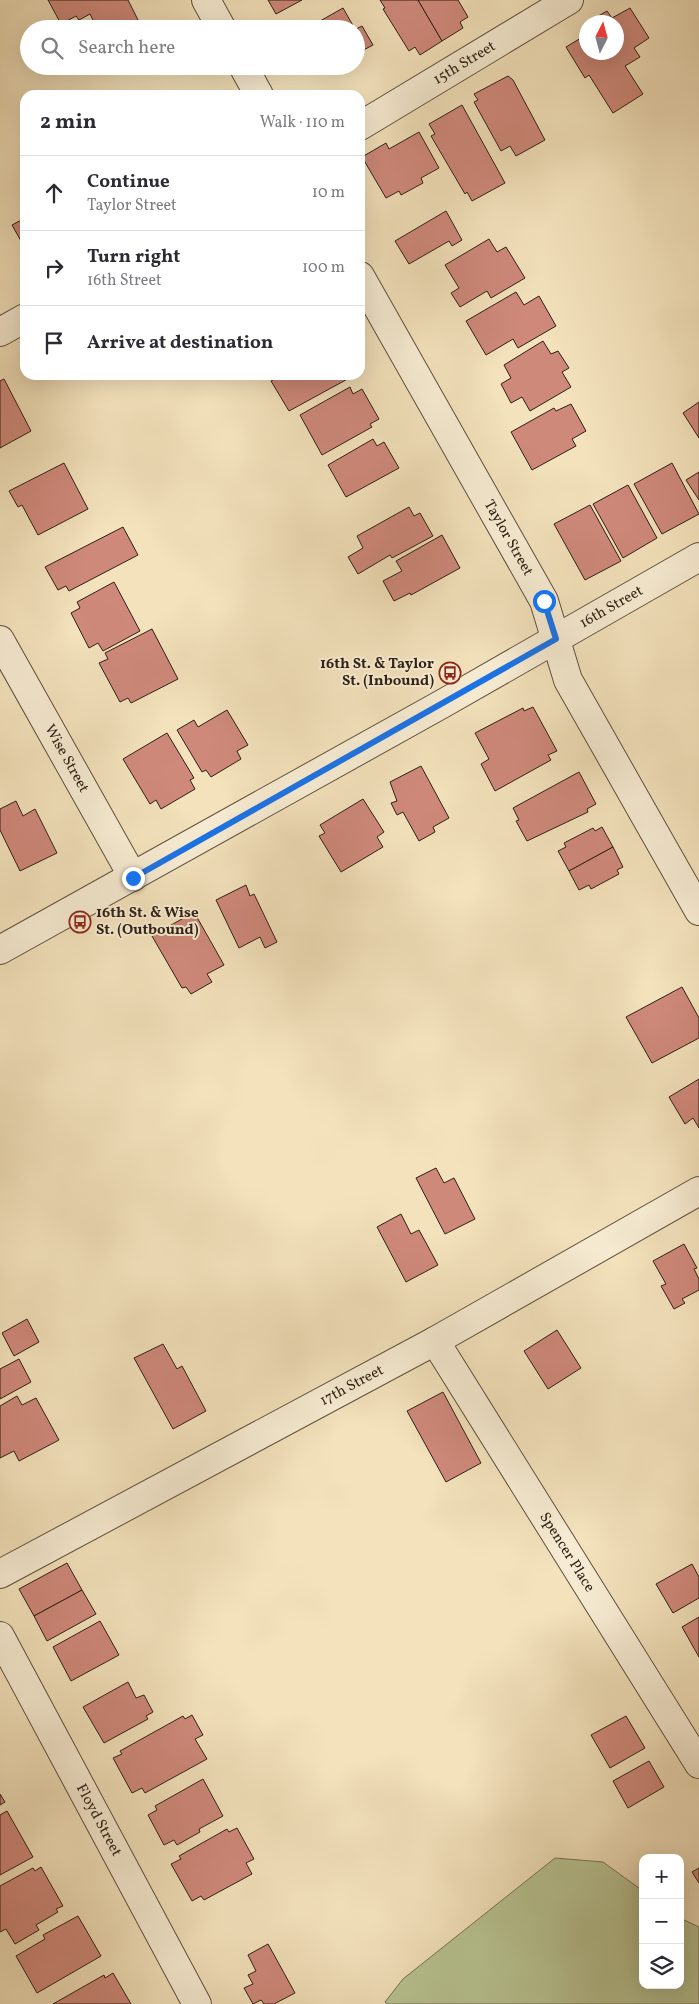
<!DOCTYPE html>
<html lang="en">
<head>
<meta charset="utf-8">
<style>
	:root { --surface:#fff; --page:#f2f2f3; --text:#2b2b33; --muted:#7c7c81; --line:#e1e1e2 }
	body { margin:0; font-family:Vollkorn,serif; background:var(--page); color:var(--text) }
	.controls { position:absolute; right:15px; bottom:15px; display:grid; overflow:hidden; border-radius:10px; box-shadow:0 5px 20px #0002 }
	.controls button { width:45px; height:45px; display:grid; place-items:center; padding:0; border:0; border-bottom:1px solid var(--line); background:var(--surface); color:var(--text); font:25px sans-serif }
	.compass { position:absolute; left:579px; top:15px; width:45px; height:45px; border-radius:50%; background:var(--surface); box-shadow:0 5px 20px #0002; rotate:6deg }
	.stop { position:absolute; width:15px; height:15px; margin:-11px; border:4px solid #1a73e8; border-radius:50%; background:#fff }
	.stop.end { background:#1a73e8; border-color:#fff; box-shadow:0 1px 5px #0008 }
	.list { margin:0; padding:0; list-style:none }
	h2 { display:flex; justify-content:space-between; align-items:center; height:65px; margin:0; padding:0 20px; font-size:21px }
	h2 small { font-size:16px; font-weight:400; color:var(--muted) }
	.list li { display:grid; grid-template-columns:32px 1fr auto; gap:15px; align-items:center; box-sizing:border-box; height:75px; padding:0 20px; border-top:1px solid var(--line) }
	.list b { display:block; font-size:19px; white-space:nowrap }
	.list p { margin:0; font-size:16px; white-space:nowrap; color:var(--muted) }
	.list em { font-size:16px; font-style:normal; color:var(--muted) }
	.icon { flex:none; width:28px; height:28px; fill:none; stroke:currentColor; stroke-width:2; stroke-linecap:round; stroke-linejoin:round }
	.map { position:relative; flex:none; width:699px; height:2004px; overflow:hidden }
	.search { position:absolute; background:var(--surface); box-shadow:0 5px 20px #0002; left:20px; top:20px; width:345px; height:55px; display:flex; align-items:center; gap:12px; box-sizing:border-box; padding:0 18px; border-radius:28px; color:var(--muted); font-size:19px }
	.panel { position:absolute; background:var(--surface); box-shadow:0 5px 20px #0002; left:20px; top:90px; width:345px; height:290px; border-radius:15px }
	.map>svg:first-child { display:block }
</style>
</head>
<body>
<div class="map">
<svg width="699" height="2004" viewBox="0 0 699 2004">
	<rect width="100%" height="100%" fill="#f3e2bc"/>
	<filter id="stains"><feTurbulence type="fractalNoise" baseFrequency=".004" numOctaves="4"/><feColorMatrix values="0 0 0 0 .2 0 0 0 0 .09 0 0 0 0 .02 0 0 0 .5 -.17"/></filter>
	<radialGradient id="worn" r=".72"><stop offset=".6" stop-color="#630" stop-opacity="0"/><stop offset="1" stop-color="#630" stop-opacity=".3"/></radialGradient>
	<polygon fill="#b8c493" stroke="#737254" points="555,1858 603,1862 643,1891 643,1985 680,1985 680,1918 699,1927 699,2004 387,2004 385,2002 403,1979"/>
	<g fill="#cf897b" stroke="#2e1f14">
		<polygon points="48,0 128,0 142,28 112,29 108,22 97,28 90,14 79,20 76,16 61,24"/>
		<polygon points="268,0 302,0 276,14"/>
		<polygon points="380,0 418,0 442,41 420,55 415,47 409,51 383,9 385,8"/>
		<polygon points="418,0 458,0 468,17 460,22 463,28 442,41"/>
		<polygon points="343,8 355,29 306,29"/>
		<polygon points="630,8 649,38 634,48 640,57 625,66 643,94 613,113 589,75 585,78 566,47 586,35 586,52 616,52 616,22 588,22 607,11 612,18"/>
		<polygon points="362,26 373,45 356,54 356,29"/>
		<polygon points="310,66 326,66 314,73"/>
		<polygon points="508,76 513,80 545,140 516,156 510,146 501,151 474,102 478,100 474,94"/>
		<polygon points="462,105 505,183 472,201 467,192 465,194 431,136 435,134 429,124"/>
		<polygon points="419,132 439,168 421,178 423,183 401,195 399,191 386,198 362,157 386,143 389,149"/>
		<polygon points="446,211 462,240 452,246 449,241 409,264 395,241"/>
		<polygon points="25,218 25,248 12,225"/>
		<polygon points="489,239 497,252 506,247 525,278 491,298 487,291 460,307 451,293 459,288 445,265"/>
		<polygon points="516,292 524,305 539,296 556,326 518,348 513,339 486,355 466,321"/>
		<polygon points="543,341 551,354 558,351 569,368 562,372 571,387 530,411 522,397 511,403 501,384 511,378 504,365"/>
		<polygon points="282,375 352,375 353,376 289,411 271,381"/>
		<polygon points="4,379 31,431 0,448 0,381"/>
		<polygon points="350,387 353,394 362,389 379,419 370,424 372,427 322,455 300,415"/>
		<polygon points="699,402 699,438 683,413"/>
		<polygon points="571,404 586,431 572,439 576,446 532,470 511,432 554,408 556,411"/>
		<polygon points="373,439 377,446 384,442 399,468 346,497 328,465"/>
		<polygon points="64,463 88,509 38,535 22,505 18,507 9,491"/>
		<polygon points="672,463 699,514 662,534 634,484"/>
		<polygon points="699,472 699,500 686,480"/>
		<polygon points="628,485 657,538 623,558 593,504"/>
		<polygon points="590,505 621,561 585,580 554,524"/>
		<polygon points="409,507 414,516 420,513 433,536 392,558 390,555 358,574 348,557 363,548 357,536"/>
		<polygon points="123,527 138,555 69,591 66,586 58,590 45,567"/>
		<polygon points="442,535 460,568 411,595 410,593 394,601 383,581 402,571 396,561"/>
		<polygon points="114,582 140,631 103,651 98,643 89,648 71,613 80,608 77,602"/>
		<polygon points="152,629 178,679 131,703 128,698 120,702 99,663 108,659 105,653"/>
		<polygon points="533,707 557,751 548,755 551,760 495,791 481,764 489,759 475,733 523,708 524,711"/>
		<polygon points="227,710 248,745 237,751 241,759 211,777 206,770 202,772 177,730 194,720 198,727"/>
		<polygon points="167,733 194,778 190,780 195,789 161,809 156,800 150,804 123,759"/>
		<polygon points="421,766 449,818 433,827 435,832 419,841 403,812 397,815 391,803 397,801 390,782"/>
		<polygon points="579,772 596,804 587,809 588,812 527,841 516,821 519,820 513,808"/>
		<polygon points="363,799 384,832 377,837 383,847 341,872 319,836 325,833 320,825"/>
		<polygon points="16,801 23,816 35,809 57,853 20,871 0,830 0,809"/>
		<polygon points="602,827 613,847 569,871 558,851 566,847 564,843 593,828 595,831"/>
		<polygon points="613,847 623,867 617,870 619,874 591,889 589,885 579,890 569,871"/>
		<polygon points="246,885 250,896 254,894 277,942 265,948 260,937 239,948 216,900"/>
		<polygon points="194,912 224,965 207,974 212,982 191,994 186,987 182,988 152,936"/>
		<polygon points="682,987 699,1018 699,1038 652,1063 626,1017"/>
		<polygon points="699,1079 699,1128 693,1118 685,1124 669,1097"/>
		<polygon points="436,1168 444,1183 454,1178 475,1219 445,1234 416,1178"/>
		<polygon points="401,1214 411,1234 419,1230 438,1265 406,1282 377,1227"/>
		<polygon points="684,1244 697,1268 694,1269 699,1279 699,1290 682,1299 685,1303 674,1309 661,1286 666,1284 653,1261"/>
		<polygon points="27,1319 39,1342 14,1356 2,1333"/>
		<polygon points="557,1330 581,1368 548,1389 524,1351"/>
		<polygon points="163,1344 177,1369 182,1366 206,1411 173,1429 134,1358"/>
		<polygon points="19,1359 31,1382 0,1399 0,1369"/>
		<polygon points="443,1392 481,1463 446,1482 407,1411"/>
		<polygon points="17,1396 22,1405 36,1398 59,1440 19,1461 14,1451 0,1458 0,1406"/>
		<polygon points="67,1563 82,1590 34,1616 19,1589"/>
		<polygon points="692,1564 699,1577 699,1598 673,1613 656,1584"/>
		<polygon points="82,1590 96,1614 47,1641 34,1616"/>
		<polygon points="699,1617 699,1657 682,1627"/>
		<polygon points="100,1621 119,1655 71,1681 53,1647"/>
		<polygon points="128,1682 136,1698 144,1695 153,1712 146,1716 148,1719 104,1743 83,1707"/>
		<polygon points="192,1715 203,1735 195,1739 207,1759 145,1793 142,1788 132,1793 113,1758 122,1754 120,1751 183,1716 185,1719"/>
		<polygon points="626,1716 645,1748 610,1768 591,1735"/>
		<polygon points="649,1761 664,1787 628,1808 613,1781"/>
		<polygon points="203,1779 223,1816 199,1829 200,1832 177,1845 174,1840 164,1845 148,1815 157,1810 155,1806"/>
		<polygon points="0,1794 5,1802 0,1805"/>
		<polygon points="7,1811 33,1857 0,1875 0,1815"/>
		<polygon points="237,1828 254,1859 246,1863 252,1874 204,1900 201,1896 192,1901 171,1864 181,1859 179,1856 227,1829 229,1832"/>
		<polygon points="41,1867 63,1906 56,1909 58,1912 36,1925 39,1930 15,1944 6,1929 0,1932 0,1886 33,1868 35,1871"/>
		<polygon points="699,1868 699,1883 692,1872"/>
		<polygon points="78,1916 101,1956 37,1993 16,1956 45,1939 43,1935"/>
		<polygon points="268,1944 295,1993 274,2004 264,2004 261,2000 253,2004 244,1988 253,1984 248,1975 256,1971 248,1955"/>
		<polygon points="113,1973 131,2004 53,2004 104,1975 105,1978"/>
	</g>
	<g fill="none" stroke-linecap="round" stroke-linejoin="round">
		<g stroke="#5f503e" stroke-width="30">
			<g id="street">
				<polyline points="206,0 222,29"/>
				<polyline points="243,66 259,95"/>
				<path id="s1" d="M 360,126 L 569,0"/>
				<path id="s2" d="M 360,276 L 544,601 L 568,680 L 699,911"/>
				<polyline points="0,332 25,318"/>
				<path id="s3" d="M 0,640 L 133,877"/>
				<path id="s4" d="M 0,950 L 442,704 L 699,557"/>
				<path id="s5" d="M 435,1341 L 699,1764"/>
				<path id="s6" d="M 0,1574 L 435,1341 L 699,1191"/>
				<path id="s7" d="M 0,1636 L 197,2004"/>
			</g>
		</g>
		<use href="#street" stroke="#f7ecd3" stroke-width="28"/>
	</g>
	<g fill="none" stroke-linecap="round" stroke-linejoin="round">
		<polyline stroke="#1a73e8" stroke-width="6" points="133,878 556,639 544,601"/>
	</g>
	<defs>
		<g id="bus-ring" transform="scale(1.125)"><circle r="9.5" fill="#f7ecd3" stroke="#8f2418" stroke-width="1.5"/><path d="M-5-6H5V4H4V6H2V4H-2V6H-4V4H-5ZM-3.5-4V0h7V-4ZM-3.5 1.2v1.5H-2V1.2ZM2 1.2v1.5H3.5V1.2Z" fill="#8f2418"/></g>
	</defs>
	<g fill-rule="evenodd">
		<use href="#bus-ring" x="450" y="673"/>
		<use href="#bus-ring" x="80" y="922"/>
	</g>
	<g text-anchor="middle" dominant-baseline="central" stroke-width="4" stroke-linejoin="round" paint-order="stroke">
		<g font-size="15" fill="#2e1f14" stroke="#f7ecd3">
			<text stroke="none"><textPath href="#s1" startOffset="122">15th Street</textPath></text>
			<text stroke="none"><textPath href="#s2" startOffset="301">Taylor Street</textPath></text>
			<text stroke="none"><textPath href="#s4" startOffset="701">16th Street</textPath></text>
			<text stroke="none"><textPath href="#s3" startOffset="136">Wise Street</textPath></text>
			<text stroke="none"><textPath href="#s6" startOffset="399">17th Street</textPath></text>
			<text stroke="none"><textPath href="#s5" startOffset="249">Spencer Place</textPath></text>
			<text stroke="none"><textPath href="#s7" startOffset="209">Floyd Street</textPath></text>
		</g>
		<g font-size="15" font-weight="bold" fill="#2e1f14" stroke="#f7ecd3" text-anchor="end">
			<text x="434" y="664">16th St. &amp; Taylor<tspan x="434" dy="17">St. (Inbound)</tspan></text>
			<text x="96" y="913" text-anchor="start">16th St. &amp; Wise<tspan x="96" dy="17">St. (Outbound)</tspan></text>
		</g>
	</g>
	<rect width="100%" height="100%" filter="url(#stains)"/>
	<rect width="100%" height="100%" fill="url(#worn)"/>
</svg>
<div class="controls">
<button>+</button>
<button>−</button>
<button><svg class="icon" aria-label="layers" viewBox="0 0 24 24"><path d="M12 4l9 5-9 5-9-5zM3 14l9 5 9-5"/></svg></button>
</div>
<svg class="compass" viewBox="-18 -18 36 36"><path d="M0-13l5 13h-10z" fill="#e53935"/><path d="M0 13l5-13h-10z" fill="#7c7c81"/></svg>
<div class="stop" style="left:544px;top:601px"></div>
<div class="stop end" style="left:133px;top:878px"></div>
<div class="search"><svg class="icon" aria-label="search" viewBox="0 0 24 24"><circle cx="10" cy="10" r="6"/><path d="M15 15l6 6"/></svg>Search here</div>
<section class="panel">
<h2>2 min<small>Walk · 110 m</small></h2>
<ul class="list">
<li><svg class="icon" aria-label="ahead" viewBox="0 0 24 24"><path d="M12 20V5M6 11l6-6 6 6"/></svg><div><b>Continue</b><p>Taylor Street</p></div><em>10 m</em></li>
<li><svg class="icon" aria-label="right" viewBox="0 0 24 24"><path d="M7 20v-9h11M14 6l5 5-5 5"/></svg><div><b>Turn right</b><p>16th Street</p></div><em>100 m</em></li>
<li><svg class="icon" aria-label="arrive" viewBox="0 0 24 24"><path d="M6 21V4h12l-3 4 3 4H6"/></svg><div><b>Arrive at destination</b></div></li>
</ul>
</section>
</div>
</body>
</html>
